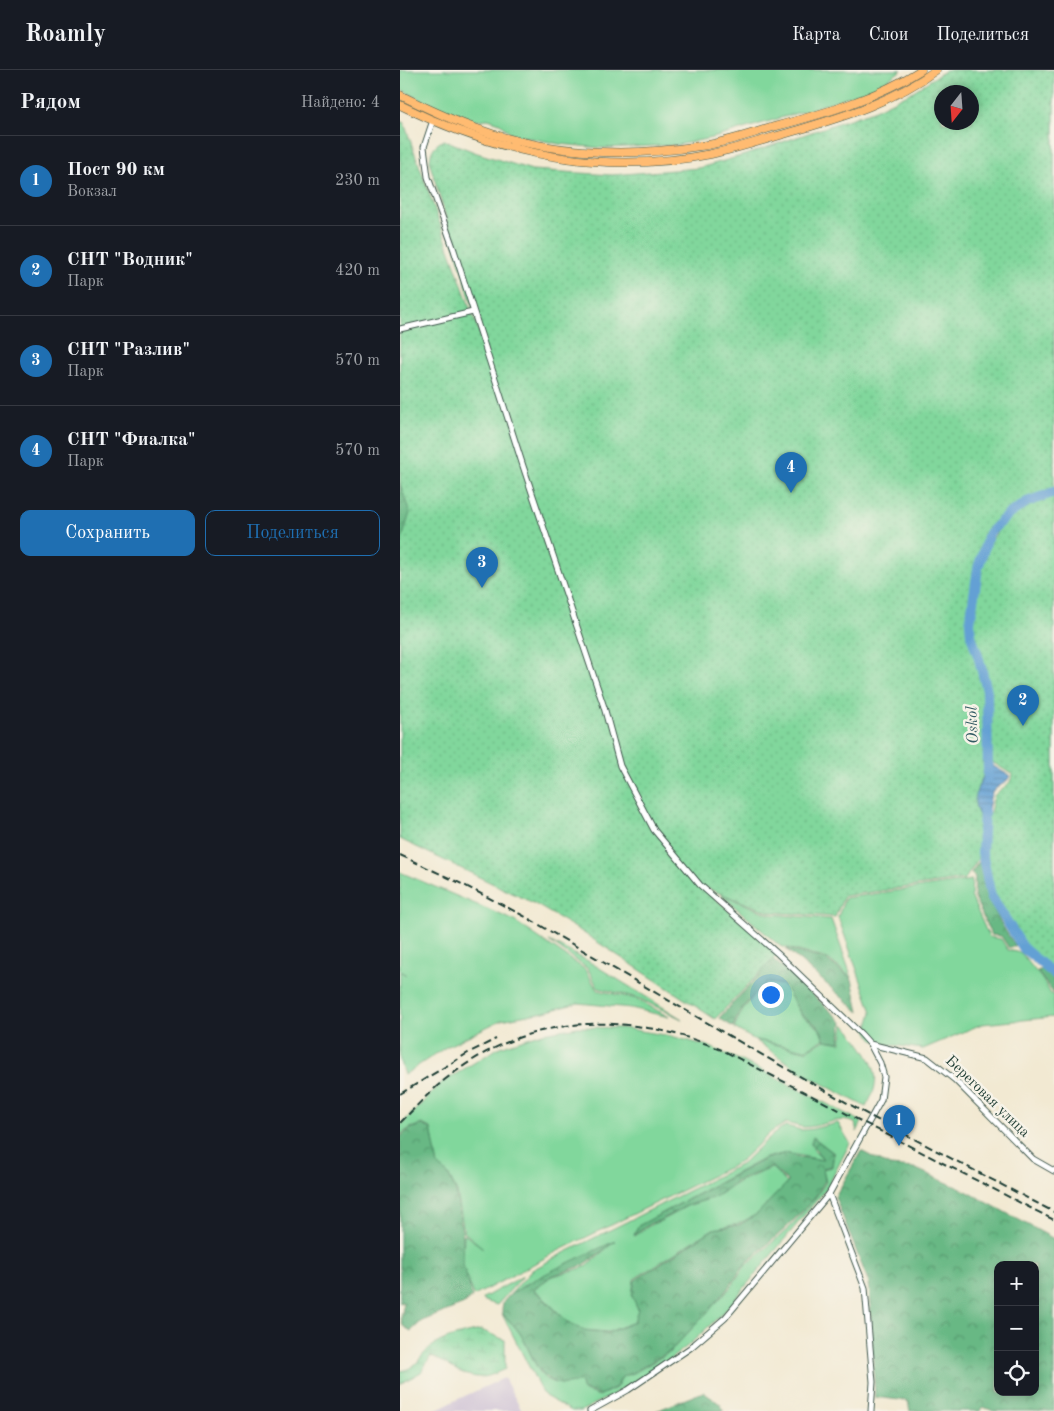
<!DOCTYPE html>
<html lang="ru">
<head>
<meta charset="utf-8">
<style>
	:root { --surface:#171b24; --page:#242831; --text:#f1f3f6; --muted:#9ea1a6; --line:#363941; --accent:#1f6fb2 }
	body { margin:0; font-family:"Old Standard TT",serif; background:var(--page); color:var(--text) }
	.controls { position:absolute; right:15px; bottom:15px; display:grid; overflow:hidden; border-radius:10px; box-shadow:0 2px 8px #0003 }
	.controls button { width:45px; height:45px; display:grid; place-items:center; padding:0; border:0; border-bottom:1px solid var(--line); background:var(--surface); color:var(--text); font:25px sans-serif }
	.compass { position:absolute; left:534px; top:15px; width:45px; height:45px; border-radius:50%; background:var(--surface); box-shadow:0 2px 8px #0003; rotate:197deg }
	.you { position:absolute; left:370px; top:924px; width:18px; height:18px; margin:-12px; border:4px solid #fff; border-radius:50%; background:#1a73e8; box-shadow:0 0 0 8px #1a73e833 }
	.badge { display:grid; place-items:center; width:32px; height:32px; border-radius:50%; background:var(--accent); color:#fff; font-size:16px; font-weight:700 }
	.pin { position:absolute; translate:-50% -41px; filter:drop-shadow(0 1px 2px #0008) }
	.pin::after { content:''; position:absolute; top:26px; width:18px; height:15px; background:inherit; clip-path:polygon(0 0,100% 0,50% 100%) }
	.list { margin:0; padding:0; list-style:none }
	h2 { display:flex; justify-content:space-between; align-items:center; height:65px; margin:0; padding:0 20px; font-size:21px }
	h2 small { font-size:16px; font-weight:400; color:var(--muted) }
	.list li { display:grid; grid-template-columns:32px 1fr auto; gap:15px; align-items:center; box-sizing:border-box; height:90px; padding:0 20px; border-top:1px solid var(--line) }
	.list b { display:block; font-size:19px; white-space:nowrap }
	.list p { margin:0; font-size:16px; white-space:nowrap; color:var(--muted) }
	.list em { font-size:16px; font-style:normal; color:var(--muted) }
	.actions { display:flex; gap:10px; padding:15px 20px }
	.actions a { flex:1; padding:11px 0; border:1px solid var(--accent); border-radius:10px; text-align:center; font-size:18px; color:var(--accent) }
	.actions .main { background:var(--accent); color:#fff }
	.icon { flex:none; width:28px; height:28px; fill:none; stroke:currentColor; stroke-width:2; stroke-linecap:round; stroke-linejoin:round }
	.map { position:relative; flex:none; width:654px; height:1341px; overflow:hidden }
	header { display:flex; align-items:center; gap:30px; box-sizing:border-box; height:70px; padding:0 25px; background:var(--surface); border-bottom:1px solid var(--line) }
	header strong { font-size:24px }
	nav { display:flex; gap:28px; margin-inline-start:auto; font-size:18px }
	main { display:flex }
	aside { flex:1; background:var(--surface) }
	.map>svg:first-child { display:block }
</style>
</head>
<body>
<header>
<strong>Roamly</strong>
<nav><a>Карта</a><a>Слои</a><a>Поделиться</a></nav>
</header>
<main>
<aside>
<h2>Рядом<small>Найдено: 4</small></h2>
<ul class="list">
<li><span class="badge">1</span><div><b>Пост 90 км</b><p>Вокзал</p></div><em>230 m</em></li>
<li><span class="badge">2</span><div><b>СНТ &quot;Водник&quot;</b><p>Парк</p></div><em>420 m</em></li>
<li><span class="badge">3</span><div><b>СНТ &quot;Разлив&quot;</b><p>Парк</p></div><em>570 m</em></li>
<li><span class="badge">4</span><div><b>СНТ &quot;Фиалка&quot;</b><p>Парк</p></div><em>570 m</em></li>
</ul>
<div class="actions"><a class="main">Сохранить</a><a>Поделиться</a></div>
</aside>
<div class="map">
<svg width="654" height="1341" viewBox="0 0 654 1341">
	<defs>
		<pattern id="forest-crowns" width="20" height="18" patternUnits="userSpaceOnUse" patternTransform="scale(1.25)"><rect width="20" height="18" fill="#68b884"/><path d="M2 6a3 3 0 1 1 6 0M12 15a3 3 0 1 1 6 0" fill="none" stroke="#55976d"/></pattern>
		<pattern id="wetland-marsh" width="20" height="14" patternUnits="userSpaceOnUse" patternTransform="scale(1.25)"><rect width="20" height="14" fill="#81d79c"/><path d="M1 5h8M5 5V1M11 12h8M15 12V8" fill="none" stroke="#6fb987"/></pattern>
		<pattern id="garden-dots" width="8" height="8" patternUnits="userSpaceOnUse" patternTransform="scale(1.25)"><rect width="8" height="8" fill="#81d79c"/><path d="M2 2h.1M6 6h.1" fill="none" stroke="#6fb987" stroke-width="1.8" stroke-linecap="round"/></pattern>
		<pattern id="water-rules" width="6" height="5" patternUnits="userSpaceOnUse" patternTransform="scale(1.25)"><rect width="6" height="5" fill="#63a0d4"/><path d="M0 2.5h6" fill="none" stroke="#5184ad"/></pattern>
	</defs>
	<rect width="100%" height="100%" fill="#f7f3e8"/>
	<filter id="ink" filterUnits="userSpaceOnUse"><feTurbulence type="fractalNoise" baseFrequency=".02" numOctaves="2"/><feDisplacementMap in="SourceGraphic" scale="10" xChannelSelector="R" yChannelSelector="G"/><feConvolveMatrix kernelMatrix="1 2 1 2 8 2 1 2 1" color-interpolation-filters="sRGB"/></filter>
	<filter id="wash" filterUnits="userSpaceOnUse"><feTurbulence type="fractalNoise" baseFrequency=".0096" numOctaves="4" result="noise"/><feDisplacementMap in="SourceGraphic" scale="20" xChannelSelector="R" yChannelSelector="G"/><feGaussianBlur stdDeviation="1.12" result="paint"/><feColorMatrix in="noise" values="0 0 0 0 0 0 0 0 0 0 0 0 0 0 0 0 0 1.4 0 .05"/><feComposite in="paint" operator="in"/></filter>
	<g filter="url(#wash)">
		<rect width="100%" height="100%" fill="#f2e9d2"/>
		<polygon fill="#ccbfd4" points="104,1308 122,1341 32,1341"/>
		<g fill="#81d79c" stroke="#508a68">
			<polygon points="0,0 502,0 479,16 411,39 316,67 277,75 202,78 159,74 111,64 100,53 88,49 72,51 33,36 0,19"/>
			<polygon points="0,802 113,850 186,900 197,920 237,929 269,947 231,938 178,933 144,942 101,950 46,977 4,1005 0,991 0,901 6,905 0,901"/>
			<polygon points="572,810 571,826 589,867 601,869 608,880 621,883 642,909 651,924 654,925 654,947 582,954 523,979 485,974 473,970 467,960 472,942 438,847 445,828"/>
			<polygon points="320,824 369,844 431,849 452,908 428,889 380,876"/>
			<polygon points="149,871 188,891 282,949 238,928 198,918 188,899"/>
			<path d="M 367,913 L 384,915 L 401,945 L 419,958 L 424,969 L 405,980 L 353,969 L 334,958 C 341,939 353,926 367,913 Z"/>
			<path d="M 444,954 C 456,968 480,995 475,1015 C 474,1023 469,1031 466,1037 L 404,1004 L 355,970 L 405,981 L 425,970 L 441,973 Z"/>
			<path d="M 178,957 L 223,958 L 271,966 L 308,976 L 357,998 L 462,1052 L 457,1062 L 455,1053 C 436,1045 421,1058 402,1057 C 397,1056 391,1054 386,1053 L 371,1062 L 340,1092 L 156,1182 L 74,1226 L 63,1197 L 64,1164 L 83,1178 L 64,1162 L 57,1122 L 48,1104 L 38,1096 L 31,1058 L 22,1054 L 10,1058 L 0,1065 L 0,1056 L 41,1013 L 100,977 L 143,963 Z"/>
			<path d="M 438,1053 L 450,1073 L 427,1118 L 325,1241 L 290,1274 L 269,1290 L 212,1325 L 181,1341 L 172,1341 L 145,1326 L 141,1320 L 102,1244 C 109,1251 116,1257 121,1265 C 127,1275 138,1304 146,1309 C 158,1317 169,1313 181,1312 L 182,1320 L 199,1326 L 216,1318 L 222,1307 L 234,1303 L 270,1282 L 330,1218 L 345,1196 L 388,1159 L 414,1130 L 426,1112 L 423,1099 L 432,1097 L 434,1083 L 413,1067 L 411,1074 L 415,1082 L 423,1090 L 386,1083 L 365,1088 L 238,1156 L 234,1166 L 252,1154 L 259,1152 L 287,1136 L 315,1127 L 340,1111 L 372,1098 L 387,1113 L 357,1144 L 338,1154 L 313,1159 L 234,1209 L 232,1226 L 238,1239 L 234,1252 L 208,1262 L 183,1260 L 168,1252 L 141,1225 L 134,1220 L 150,1207 L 185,1197 L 215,1171 L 124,1215 L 106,1229 L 132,1200 L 162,1184 L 342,1094 L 369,1068 L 380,1059 L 386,1056 L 401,1060 L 412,1059 Z"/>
			<polygon points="123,1206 97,1235 82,1230 83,1228"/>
		</g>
		<g fill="url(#forest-crowns)" stroke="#447a5c" fill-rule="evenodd">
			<polygon points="0,413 10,443 0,476"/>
			<path d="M 580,790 C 586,824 595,848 616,876 L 609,878 L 601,866 L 591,865 L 574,826 L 575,807 L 571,803 Z"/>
			<polygon points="386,879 427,890 452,909 459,942"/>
			<path d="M 363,881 L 393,906 L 442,952 L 440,972 L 425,970 L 419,957 L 401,944 L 384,915 L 367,912 C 352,926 340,938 333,957 L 319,948 L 362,902 L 359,889 Z"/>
			<polygon points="643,899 654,909 654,924 637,901"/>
			<polygon points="22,1055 31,1059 38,1096 48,1104 56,1122 63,1166 63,1197 68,1210 72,1227 64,1234 22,1251 11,1261 3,1256 1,1248 4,1232 0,1233 0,1067 10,1059"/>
			<path d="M 413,1067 L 433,1083 L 432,1096 L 423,1098 L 425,1111 L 413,1130 L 387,1157 L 344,1195 L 329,1217 L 305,1245 L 270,1281 L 234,1302 L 222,1307 L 216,1317 L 200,1325 L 182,1319 L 181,1312 C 175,1312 168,1315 162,1314 C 137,1312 132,1281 120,1263 C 115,1256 108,1249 102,1243 C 102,1239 102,1235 104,1231 C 117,1214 192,1182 215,1171 L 184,1195 L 151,1206 L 133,1220 L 140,1225 L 167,1252 L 183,1260 L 208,1263 L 234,1252 L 238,1239 L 232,1226 L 235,1210 L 314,1159 L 339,1155 L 357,1144 L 388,1112 L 372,1097 L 339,1110 L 315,1127 L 286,1136 L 259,1151 L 251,1153 L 234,1165 L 238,1156 L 365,1089 L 386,1083 L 399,1087 L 423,1090 L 411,1073 Z"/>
			<path d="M 461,1081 L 490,1096 L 514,1098 L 568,1122 L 654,1169 L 654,1341 L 594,1341 L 583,1337 L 581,1341 L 510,1341 L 508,1331 L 475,1327 L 469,1213 L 435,1127 ZM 598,1195 L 635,1195 L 635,1322 L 598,1322 Z"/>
			<polygon points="303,1322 320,1334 324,1341 256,1341"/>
		</g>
		<path fill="url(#wetland-marsh)" stroke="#508a68" d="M 81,1260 L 105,1270 L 105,1299 C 98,1302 89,1307 82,1307 C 62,1308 48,1293 31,1286 L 21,1302 L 0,1314 L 0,1301 C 18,1298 17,1289 30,1278 C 43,1267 64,1264 81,1260 Z"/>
		<g fill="url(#garden-dots)" stroke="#508a68" fill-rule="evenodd">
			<path d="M 546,0 L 654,0 L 654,422 L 627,433 L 609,444 L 596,456 L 589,463 L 578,498 L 570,553 L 571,565 L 579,589 L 587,621 L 589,699 L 582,783 L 565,809 L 444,826 L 435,847 L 369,842 L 301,816 L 378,884 L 315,949 L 179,860 L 135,834 L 0,769 L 0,476 L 10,443 L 0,413 L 0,51 L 4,53 L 87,285 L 30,94 C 30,82 33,75 44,70 L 77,83 L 132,100 L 212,105 L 299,98 L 345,85 L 473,41 L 512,22 ZM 542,22 L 572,22 L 572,52 L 542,52 Z"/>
			<path d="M 654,426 L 654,901 L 626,879 L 593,826 L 583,777 L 585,752 L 590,742 L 594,726 C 601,717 610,717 613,705 L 592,692 L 590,621 L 582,588 L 574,564 L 573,554 L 581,500 L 589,474 L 599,459 L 612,447 L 629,436 Z"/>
		</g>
		<path fill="url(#water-rules)" stroke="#416e84" d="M 588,695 L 595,697 L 610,706 C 606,715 597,715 592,723 C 589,728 590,733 588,739 C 587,743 585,747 583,751 C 566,731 580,715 588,695 Z"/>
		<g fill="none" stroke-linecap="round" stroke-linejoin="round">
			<g stroke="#63a0d4" stroke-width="10">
				<polyline points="588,708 587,621 579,589 571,565 570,553 578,498 589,463 596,456 609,444 627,432 654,422"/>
				<polyline points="584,740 582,783 591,826 624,879 654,904"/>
			</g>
		</g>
	</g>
	<g filter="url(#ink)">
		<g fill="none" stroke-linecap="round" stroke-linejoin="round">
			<g stroke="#3f574c" stroke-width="7">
				<g id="street">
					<polyline points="33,50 24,77 28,107 54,180 123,396 204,637 220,696 254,760 300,815 378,884 461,964 470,974 480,993 484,1007 481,1030 429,1124 325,1248 290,1278 228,1320 190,1341"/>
					<polyline points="0,259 73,242"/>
					<polyline points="470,974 527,988 555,1010 633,1089 654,1101"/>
					<polyline points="429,1124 465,1218 473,1312 471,1341"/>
				</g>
			</g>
			<g stroke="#3f574c" stroke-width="9">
				<g id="primary">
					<path d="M 0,25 C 22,36 45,47 69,56 C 142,84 223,88 300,76 C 326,73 352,63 377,56 C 426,43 477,28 521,0"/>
					<path d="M 0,35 C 98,84 202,106 311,84 C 340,78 369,68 398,60 C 446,46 496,30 536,0"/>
				</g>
			</g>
			<use href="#street" stroke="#fff" stroke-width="5"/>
			<use href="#primary" stroke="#ffbb71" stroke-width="8"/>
			<g stroke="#1f3d34" stroke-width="2" stroke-dasharray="8 4" stroke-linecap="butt">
				<polyline points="0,785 64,815 124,846 364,986 472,1047 654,1142"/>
				<polyline points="0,1024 68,983 96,969"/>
				<path d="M 0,1053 C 15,1038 30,1021 47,1008 C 131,942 228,940 324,981 L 654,1150"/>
			</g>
		</g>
	</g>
	<g text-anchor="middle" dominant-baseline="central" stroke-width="5" stroke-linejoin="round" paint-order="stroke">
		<g font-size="15" fill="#1f3d34" stroke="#f7f3e8">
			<text transform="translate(587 1027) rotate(44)">Береговая улица</text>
		</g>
		<g font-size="16" font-style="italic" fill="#335b64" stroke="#f7f3e8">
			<text transform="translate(573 655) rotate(-92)">Oskol</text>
		</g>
	</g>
</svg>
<div class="controls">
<button>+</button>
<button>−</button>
<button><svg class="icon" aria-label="locate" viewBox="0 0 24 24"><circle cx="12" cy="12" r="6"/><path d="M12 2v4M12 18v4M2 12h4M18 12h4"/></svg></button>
</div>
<svg class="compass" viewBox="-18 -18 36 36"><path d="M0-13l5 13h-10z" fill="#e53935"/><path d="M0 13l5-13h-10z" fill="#9ea1a6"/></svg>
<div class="you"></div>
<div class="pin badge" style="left:499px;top:1076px">1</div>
<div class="pin badge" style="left:623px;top:656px">2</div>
<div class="pin badge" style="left:82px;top:518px">3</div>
<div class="pin badge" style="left:391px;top:423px">4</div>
</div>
</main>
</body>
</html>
